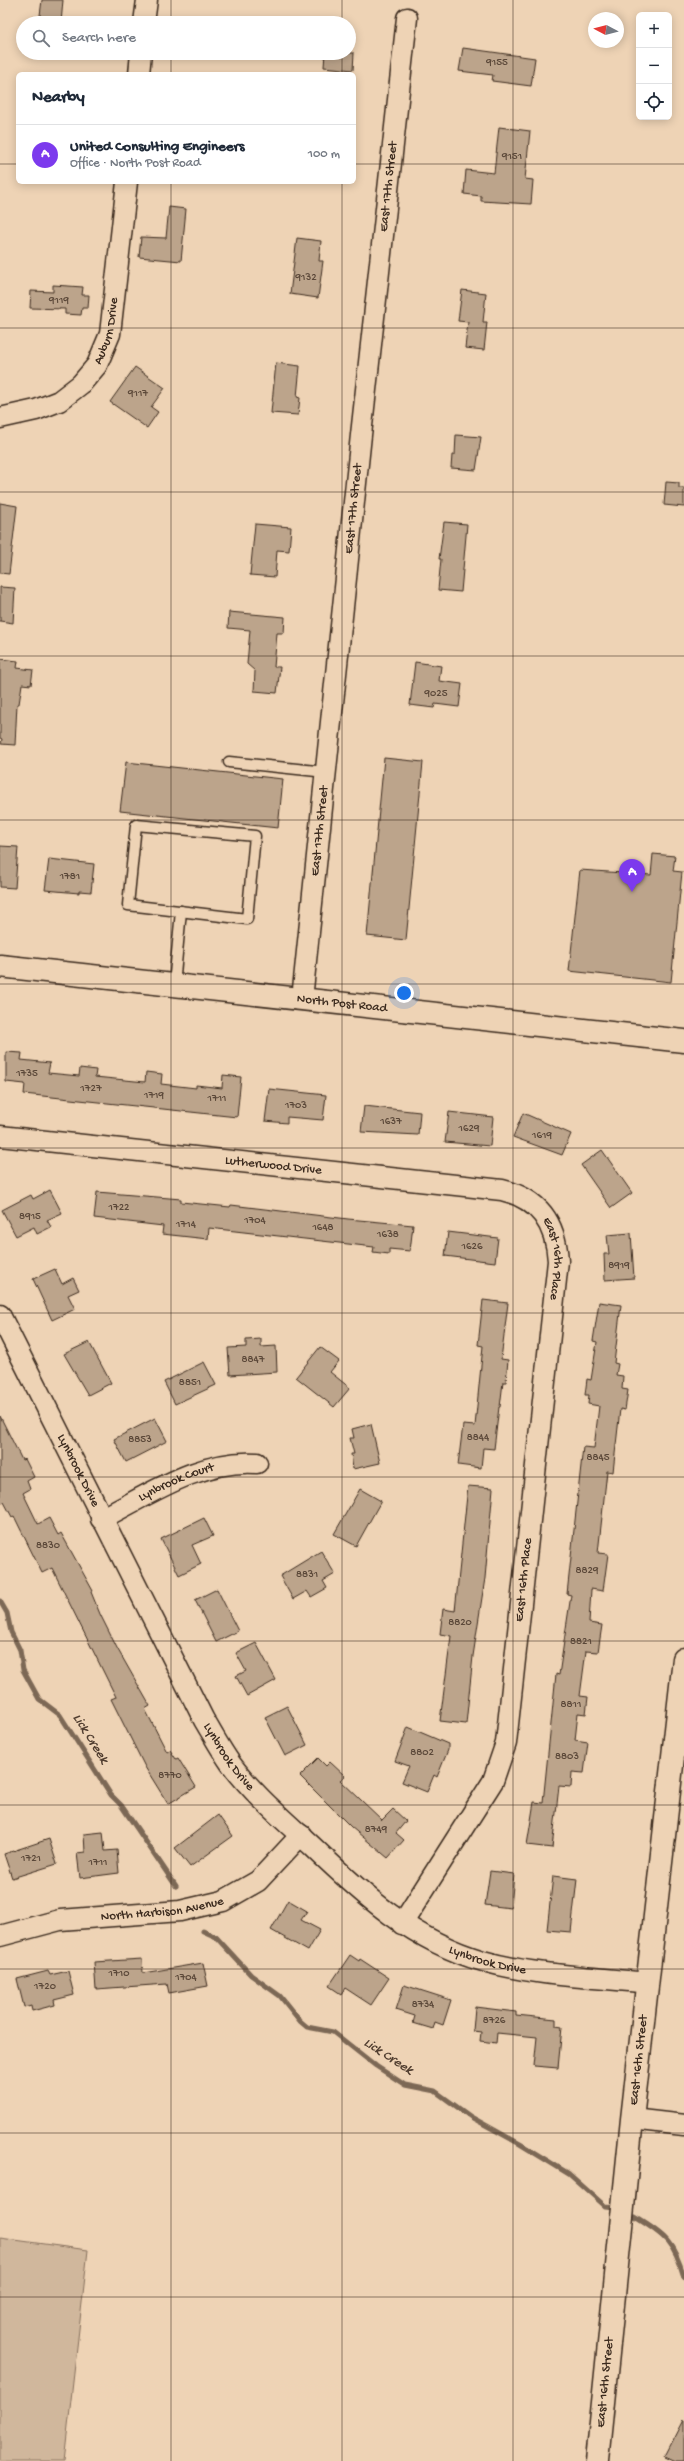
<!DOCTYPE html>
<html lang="en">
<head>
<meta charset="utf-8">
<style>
	:root { --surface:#fff; --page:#f2f2f3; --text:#1f2937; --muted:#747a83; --line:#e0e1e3; --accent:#7c3aed }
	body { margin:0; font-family:"Gochi Hand",sans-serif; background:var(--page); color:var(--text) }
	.controls { position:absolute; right:12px; top:12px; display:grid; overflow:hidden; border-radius:6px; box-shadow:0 2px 10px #0003 }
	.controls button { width:36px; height:36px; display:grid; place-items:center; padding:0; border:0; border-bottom:1px solid var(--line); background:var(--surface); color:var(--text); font:20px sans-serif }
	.compass { position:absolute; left:588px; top:12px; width:36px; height:36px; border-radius:50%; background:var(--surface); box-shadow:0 2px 10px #0003; rotate:277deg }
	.you { position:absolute; left:404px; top:993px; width:14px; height:14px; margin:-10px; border:3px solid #fff; border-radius:50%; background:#1a73e8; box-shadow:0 0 0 6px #1a73e833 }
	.badge { display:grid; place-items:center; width:26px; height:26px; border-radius:50%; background:var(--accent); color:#fff; font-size:13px; font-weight:700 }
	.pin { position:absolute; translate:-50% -33px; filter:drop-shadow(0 1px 2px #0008) }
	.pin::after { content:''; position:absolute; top:21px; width:14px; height:12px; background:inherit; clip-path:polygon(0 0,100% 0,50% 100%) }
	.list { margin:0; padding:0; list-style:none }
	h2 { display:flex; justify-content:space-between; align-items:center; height:52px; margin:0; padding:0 16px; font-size:17px }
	h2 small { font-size:13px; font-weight:400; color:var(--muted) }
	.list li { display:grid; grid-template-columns:26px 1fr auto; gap:12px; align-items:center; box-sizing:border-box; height:60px; padding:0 16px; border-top:1px solid var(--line) }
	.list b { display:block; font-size:15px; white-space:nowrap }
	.list p { margin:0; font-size:13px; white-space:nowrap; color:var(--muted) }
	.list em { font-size:13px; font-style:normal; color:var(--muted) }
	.icon { flex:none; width:22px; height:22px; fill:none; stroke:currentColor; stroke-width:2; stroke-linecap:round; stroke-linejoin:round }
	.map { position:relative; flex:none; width:684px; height:2461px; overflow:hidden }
	.search { position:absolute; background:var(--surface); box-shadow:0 2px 10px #0003; left:16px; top:16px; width:340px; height:44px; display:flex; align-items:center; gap:10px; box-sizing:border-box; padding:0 14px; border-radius:22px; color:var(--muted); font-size:15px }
	.panel { position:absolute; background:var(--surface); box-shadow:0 2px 10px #0003; left:16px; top:72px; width:340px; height:112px; border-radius:6px }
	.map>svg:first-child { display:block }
</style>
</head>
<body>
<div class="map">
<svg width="684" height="2461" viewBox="0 0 684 2461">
	<rect width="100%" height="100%" fill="#eed3b5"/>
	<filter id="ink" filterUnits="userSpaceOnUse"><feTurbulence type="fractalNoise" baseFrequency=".025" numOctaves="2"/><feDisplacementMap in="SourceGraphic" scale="8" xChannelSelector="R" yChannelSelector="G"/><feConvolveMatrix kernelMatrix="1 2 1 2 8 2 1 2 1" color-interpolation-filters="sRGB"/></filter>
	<g filter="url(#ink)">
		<polygon fill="#d0b79c" stroke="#86705d" points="0,2238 88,2250 64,2461 0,2461"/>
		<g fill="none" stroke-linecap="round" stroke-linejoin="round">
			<g stroke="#7c6755" stroke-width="5">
				<polyline points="0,1601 7,1613 11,1632 20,1650 23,1670 39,1699 60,1715 111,1795 121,1805 176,1886"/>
				<polyline points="203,1931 216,1937 251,1975 280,1996 300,2021 307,2027 333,2032 376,2066 405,2085 435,2091 471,2117 520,2144 569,2174 605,2206 616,2207"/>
				<path d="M 635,2217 C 665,2235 674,2242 684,2277"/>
			</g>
		</g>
		<g fill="#bca48b" stroke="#3b2a1e">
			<polygon points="42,0 63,0 61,23 39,23"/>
			<polygon points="463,48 535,58 531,86 492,81 493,75 459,71"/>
			<polygon points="325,53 354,53 353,70 324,67"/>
			<polygon points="499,127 530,131 525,179 533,180 531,204 481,201 481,196 464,194 466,170 494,173"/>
			<polygon points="169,207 186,209 181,261 139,257 141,237 166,238"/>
			<polygon points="297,238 321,241 319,261 323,261 318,298 290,294"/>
			<polygon points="53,285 83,287 82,295 89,295 88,308 82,308 81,315 65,314 65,309 30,308 31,291 53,292"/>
			<polygon points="462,290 486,293 483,322 487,322 484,350 465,348 468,322 458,321"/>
			<polygon points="276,363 300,366 297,397 300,398 298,415 271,413"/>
			<polygon points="135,367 165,388 151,407 158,412 147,428 110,402"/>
			<polygon points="456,435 481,437 476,470 451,468 452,455 455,455"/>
			<polygon points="666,482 679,483 679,488 684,488 684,507 664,505"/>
			<polygon points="0,503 17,506 9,574 0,573"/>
			<polygon points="444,522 467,524 461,592 438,590 441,559 439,559"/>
			<polygon points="255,524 291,527 289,551 277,550 275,577 250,575"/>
			<polygon points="0,587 15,588 13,623 0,621"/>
			<polygon points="229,612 285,617 284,633 277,633 274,667 280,667 277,693 254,691 255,671 247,664 250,630 228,628"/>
			<polygon points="0,659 18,661 17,668 33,670 31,685 22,684 19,704 17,704 15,745 1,744 2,739 0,738"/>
			<polygon points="415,662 441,666 439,681 462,684 459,707 435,704 434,708 410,705"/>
			<polygon points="384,758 423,762 406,940 367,936"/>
			<polygon points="126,762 283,779 278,828 120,811"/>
			<polygon points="0,846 18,847 15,888 0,887"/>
			<polygon points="653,854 675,856 673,871 682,872 671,982 569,971 580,870 651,875"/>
			<polygon points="49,859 94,864 91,892 79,891 79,893 45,890"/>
			<polygon points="6,1052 22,1053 21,1060 50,1063 48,1073 79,1076 80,1068 96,1070 95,1077 145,1082 146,1072 162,1074 161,1084 196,1088 196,1085 222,1088 223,1075 241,1077 237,1117 24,1094 25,1084 6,1082"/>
			<polygon points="269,1089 326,1095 323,1120 287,1117 287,1123 265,1121"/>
			<polygon points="364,1106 420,1112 418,1135 361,1132"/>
			<polygon points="449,1112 493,1117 490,1146 445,1142"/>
			<polygon points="523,1113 571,1134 562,1155 513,1137"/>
			<polygon points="602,1150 632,1193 611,1208 581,1165"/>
			<polygon points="50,1190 62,1213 47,1220 51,1227 37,1234 34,1227 16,1236 2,1210 31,1195 33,1199"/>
			<polygon points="97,1192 181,1199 181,1202 230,1207 231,1205 348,1219 413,1225 410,1251 389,1249 389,1254 373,1252 374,1247 209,1228 208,1239 162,1234 163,1226 94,1218"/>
			<polygon points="448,1232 498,1238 495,1262 445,1256"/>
			<polygon points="631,1233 634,1278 605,1280 604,1254 609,1254 607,1235"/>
			<polygon points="55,1269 62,1284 73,1278 79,1290 68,1295 75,1309 52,1320 33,1279"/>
			<polygon points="483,1300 508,1303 501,1359 508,1360 506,1382 503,1382 500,1407 499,1407 494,1449 483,1448 481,1468 458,1465 463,1425 475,1426 483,1346 478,1345"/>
			<polygon points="599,1302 621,1305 614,1363 618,1364 616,1375 623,1376 622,1389 628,1390 625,1410 620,1409 613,1472 607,1471 598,1553 608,1554 603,1591 591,1589 589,1623 602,1625 598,1652 586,1651 585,1658 580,1696 588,1697 586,1714 578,1713 575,1740 588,1742 584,1773 572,1772 571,1787 559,1786 552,1848 527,1845 534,1802 543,1803 556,1674 559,1675 571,1595 567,1594 583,1447 594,1448 599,1406 588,1404 589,1395 585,1395 587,1379 591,1380 597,1342 593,1341"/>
			<polygon points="261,1339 261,1347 276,1346 277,1372 230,1375 228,1348 246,1347 246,1340"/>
			<polygon points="89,1342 111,1383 88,1395 64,1354"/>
			<polygon points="320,1347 339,1361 330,1372 350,1388 334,1407 296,1377"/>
			<polygon points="204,1362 216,1385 175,1404 164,1382"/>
			<polygon points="0,1416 22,1460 25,1459 34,1477 27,1481 30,1489 23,1493 38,1524 49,1518 58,1535 61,1533 93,1591 91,1592 100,1614 117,1648 150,1706 145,1709 167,1752 170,1750 176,1759 178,1758 196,1787 168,1804 145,1767 111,1699 116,1697 52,1568 42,1573 14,1516 12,1517 4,1502 0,1504"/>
			<polygon points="155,1418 167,1441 126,1462 114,1439"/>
			<polygon points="371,1424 380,1463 353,1469 351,1454 354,1454 350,1438 354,1438 352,1429"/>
			<polygon points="468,1486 493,1488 485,1578 473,1656 466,1724 440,1721 451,1636 440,1634 443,1609 455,1611"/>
			<polygon points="360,1489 381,1501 356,1546 334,1534"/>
			<polygon points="204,1518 213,1536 192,1545 201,1564 179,1575 161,1539"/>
			<polygon points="321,1551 335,1574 323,1581 327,1588 311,1597 307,1591 293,1599 280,1576"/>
			<polygon points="217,1589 238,1631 216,1642 195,1600"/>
			<polygon points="256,1643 276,1680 247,1696 236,1676 246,1671 236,1653"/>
			<polygon points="287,1706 307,1745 285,1756 265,1717"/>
			<polygon points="408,1727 448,1744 448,1750 437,1777 434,1775 427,1792 402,1782 409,1766 395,1761"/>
			<polygon points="318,1758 326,1766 330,1762 345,1776 340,1780 382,1820 393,1809 406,1821 396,1833 404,1840 388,1858 351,1827 300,1776"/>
			<polygon points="218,1815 233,1836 190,1867 175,1848"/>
			<polygon points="103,1832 105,1851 117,1850 119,1873 80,1878 77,1853 85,1852 84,1834"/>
			<polygon points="49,1839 57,1864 12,1878 4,1854"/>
			<polygon points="490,1871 514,1874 511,1908 485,1905"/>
			<polygon points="553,1876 577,1879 571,1932 547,1930"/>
			<polygon points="288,1900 307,1911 301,1920 320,1930 308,1951 271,1930"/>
			<polygon points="350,1955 359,1961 360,1959 389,1978 371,2005 345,1988 341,1994 329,1986"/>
			<polygon points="142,1959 143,1973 203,1963 208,1986 169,1993 167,1984 96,1989 94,1962"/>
			<polygon points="48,1971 50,1975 68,1971 74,1995 54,2000 55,2005 32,2011 31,2005 24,2007 17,1979"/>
			<polygon points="404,1985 451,2000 443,2025 435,2022 433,2029 413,2023 415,2016 396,2010"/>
			<polygon points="475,2007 516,2012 516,2015 556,2019 556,2026 562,2027 558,2068 534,2066 537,2037 497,2033 496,2043 480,2041 481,2032 473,2031"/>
			<polygon points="684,2419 684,2461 676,2461 665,2456"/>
		</g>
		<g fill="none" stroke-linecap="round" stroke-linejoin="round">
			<g stroke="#3b2a1e" stroke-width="13">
				<g id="service">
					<polyline points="229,762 326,772"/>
					<polygon points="136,825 255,836 247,919 128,905"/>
					<polyline points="174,985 181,911"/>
				</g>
			</g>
			<g stroke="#3b2a1e" stroke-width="23">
				<g id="minor">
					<polyline points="144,23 147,0"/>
					<polyline points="139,74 141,53"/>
					<path id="s1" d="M 0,418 L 36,410 L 59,401 L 81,384 L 97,365 L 110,334 L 127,182"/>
					<path id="s2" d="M 302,999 L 361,435 L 407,18"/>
					<path id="s3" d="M 0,1136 L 502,1190 C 539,1199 556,1224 558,1261 L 506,1743 L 493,1781 L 402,1924"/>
					<path id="s4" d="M 0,1315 L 204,1720 C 213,1735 221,1750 231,1764 C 254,1795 284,1820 312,1846 C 363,1895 413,1941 483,1961 C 536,1976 594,1977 648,1983"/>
					<path id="s5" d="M 101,1519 C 150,1494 200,1459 257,1463"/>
					<path id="s6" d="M 0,1936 L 60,1920 L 180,1911 L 223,1901 L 258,1881 L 301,1835"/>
					<polyline points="632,2119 684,2125"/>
				</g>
			</g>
			<g stroke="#3b2a1e" stroke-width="25">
				<g id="tertiary">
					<path id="s7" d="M 597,2461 L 632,2119 L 684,1659"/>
				</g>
			</g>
			<g stroke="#3b2a1e" stroke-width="25">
				<g id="primary">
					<path id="s8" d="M 0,966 L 684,1041"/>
				</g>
			</g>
			<use href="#service" stroke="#eed3b5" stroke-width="10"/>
			<use href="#minor" stroke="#eed3b5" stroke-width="20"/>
			<use href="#tertiary" stroke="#eed3b5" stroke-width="22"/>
			<use href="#primary" stroke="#eed3b5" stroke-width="22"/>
		</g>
	</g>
	<path fill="none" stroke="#3b2a1e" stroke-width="1" stroke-opacity="0.55" d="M 171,0 L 171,23M 342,0 L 342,23M 513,0 L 513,2461M 171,53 L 171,74M 342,53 L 342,74M 0,164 L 18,164M 354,164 L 684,164M 171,182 L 171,2461M 342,182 L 342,2461M 0,328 L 684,328M 0,492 L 684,492M 0,656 L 684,656M 0,820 L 684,820M 0,984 L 684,984M 0,1148 L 684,1148M 0,1313 L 684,1313M 0,1477 L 684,1477M 0,1641 L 684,1641M 0,1805 L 684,1805M 0,1969 L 684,1969M 0,2133 L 684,2133M 0,2297 L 684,2297"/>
	<g text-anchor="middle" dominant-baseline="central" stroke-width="3.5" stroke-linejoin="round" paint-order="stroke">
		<g font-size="11" fill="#5b4839">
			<text x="497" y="63">9155</text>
			<text x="512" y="157">9151</text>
			<text x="306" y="278">9132</text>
			<text x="59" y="301">9119</text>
			<text x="138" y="394">9117</text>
			<text x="436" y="694">9025</text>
			<text x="70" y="877">1781</text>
			<text x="27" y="1074">1735</text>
			<text x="91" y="1089">1727</text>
			<text x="154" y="1096">1719</text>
			<text x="217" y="1099">1711</text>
			<text x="296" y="1106">1703</text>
			<text x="391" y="1122">1637</text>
			<text x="469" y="1129">1629</text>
			<text x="542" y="1136">1619</text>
			<text x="119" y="1208">1722</text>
			<text x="30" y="1217">8915</text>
			<text x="255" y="1221">1704</text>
			<text x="186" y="1225">1714</text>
			<text x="323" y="1228">1648</text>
			<text x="388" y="1235">1638</text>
			<text x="472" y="1247">1626</text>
			<text x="619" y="1266">8919</text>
			<text x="253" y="1360">8847</text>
			<text x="190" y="1383">8851</text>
			<text x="478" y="1438">8844</text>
			<text x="140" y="1440">8853</text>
			<text x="598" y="1458">8845</text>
			<text x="48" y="1546">8830</text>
			<text x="587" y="1571">8829</text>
			<text x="307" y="1575">8831</text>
			<text x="460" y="1623">8820</text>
			<text x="581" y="1642">8821</text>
			<text x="571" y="1705">8811</text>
			<text x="422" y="1753">8802</text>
			<text x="567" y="1757">8803</text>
			<text x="170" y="1776">8770</text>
			<text x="376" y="1830">8749</text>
			<text x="31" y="1859">1721</text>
			<text x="98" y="1863">1711</text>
			<text x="119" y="1974">1710</text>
			<text x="186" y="1978">1704</text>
			<text x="45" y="1987">1720</text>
			<text x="423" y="2005">8734</text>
			<text x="494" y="2021">8726</text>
		</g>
		<g font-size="13" fill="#3b2a1e" stroke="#eed3b5">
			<text stroke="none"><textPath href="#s2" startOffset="817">East 17th Street</textPath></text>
			<text stroke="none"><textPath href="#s1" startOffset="150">Auburn Drive</textPath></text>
			<text stroke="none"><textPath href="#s2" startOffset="493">East 17th Street</textPath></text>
			<text stroke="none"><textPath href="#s2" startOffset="169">East 17th Street</textPath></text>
			<text stroke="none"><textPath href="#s8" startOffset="344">North Post Road</textPath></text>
			<text stroke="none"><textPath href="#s3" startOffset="275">Lutherwood Drive</textPath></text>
			<text stroke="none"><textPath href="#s3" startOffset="600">East 16th Place</textPath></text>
			<text stroke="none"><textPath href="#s4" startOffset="174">Lynbrook Drive</textPath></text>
			<text stroke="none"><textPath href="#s5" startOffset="84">Lynbrook Court</textPath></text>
			<text transform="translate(524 1580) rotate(-84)">East 16th Place</text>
			<text stroke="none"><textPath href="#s4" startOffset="498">Lynbrook Drive</textPath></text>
			<text stroke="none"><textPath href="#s6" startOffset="165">North Harbison Avenue</textPath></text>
			<text stroke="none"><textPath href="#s4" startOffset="833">Lynbrook Drive</textPath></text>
			<text stroke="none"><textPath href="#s7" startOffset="403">East 16th Street</textPath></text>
			<text stroke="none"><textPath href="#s7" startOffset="79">East 16th Street</textPath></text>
		</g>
		<g font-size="14" font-style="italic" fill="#513e30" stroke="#eed3b5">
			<text transform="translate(90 1739) rotate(58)">Lick Creek</text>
			<text transform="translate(388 2057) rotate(33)">Lick Creek</text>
		</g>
	</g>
</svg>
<div class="controls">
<button>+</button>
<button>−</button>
<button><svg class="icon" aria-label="locate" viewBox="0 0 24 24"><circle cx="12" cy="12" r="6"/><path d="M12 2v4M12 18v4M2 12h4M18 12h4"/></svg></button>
</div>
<svg class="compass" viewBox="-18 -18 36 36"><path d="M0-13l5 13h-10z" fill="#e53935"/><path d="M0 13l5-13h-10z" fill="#747a83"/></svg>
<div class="you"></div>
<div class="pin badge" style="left:632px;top:892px">A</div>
<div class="search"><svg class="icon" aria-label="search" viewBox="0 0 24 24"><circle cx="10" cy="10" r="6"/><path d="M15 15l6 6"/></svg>Search here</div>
<section class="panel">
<h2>Nearby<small></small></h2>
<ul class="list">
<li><span class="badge">A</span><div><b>United Consulting Engineers</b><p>Office · North Post Road</p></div><em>100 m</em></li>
</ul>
</section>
</div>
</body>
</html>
